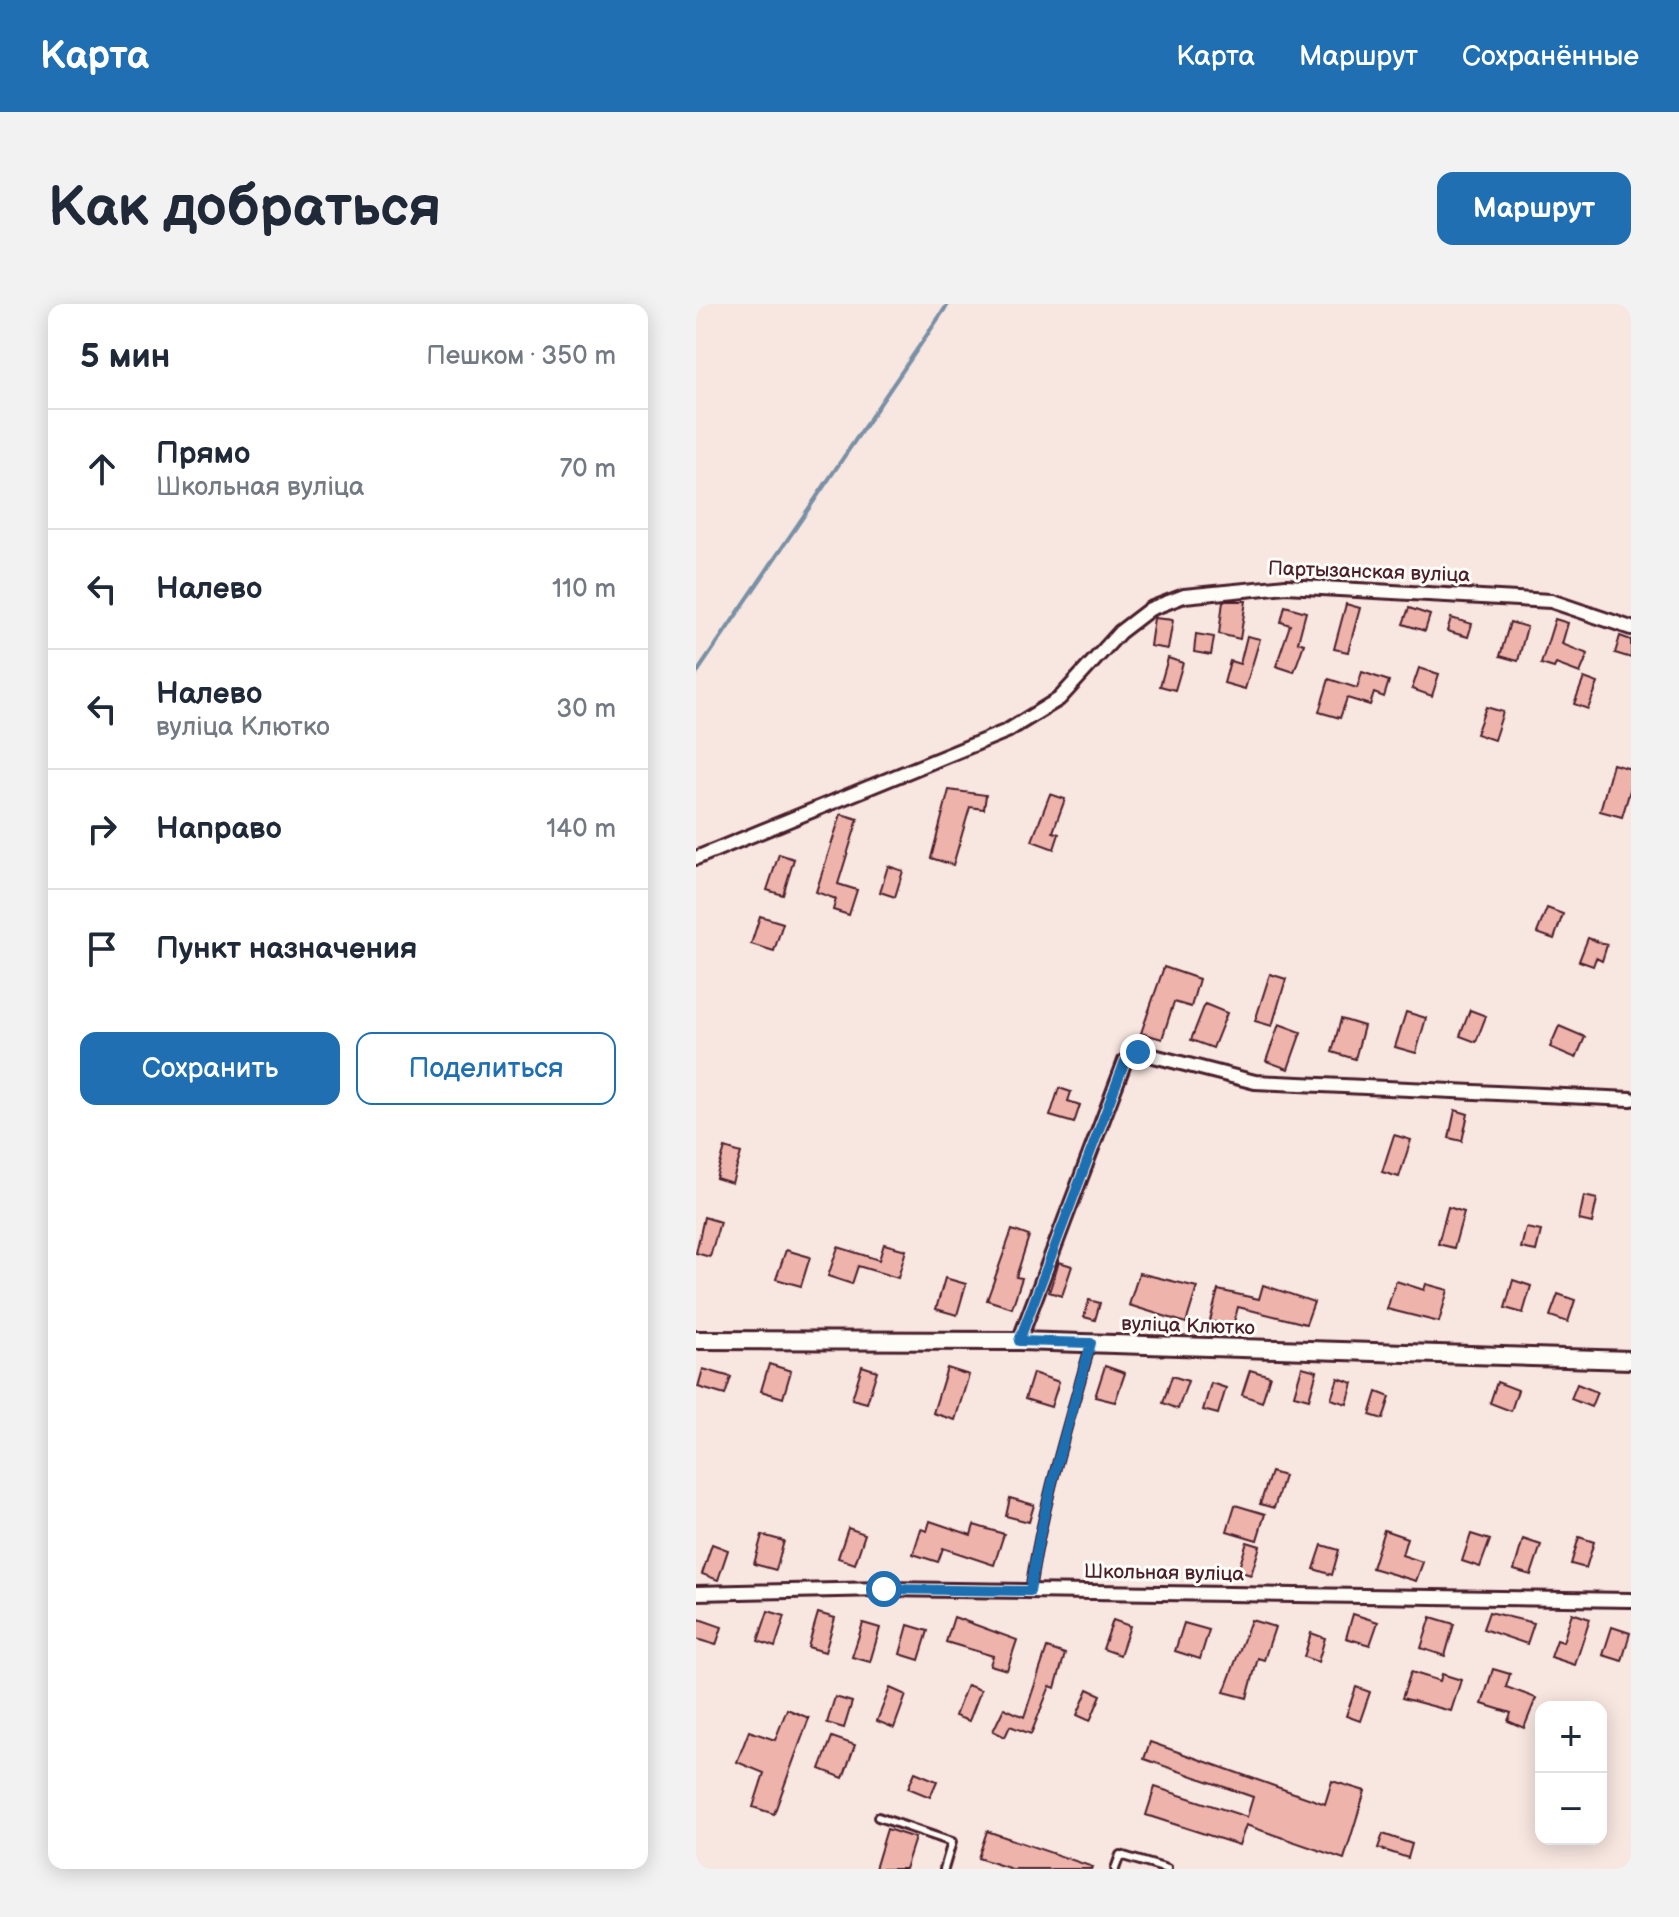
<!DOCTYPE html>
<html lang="ru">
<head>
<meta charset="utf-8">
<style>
	:root { --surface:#fff; --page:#f2f2f3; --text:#1f2937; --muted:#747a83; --line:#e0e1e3; --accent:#1f6fb2 }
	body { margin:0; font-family:"Balsamiq Sans",sans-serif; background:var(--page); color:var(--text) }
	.controls { position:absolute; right:24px; bottom:24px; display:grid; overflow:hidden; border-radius:16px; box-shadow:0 4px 20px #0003 }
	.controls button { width:72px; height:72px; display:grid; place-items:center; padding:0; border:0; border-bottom:2px solid var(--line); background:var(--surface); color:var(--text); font:40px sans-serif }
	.stop { position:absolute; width:24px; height:24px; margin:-18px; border:6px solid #1f6fb2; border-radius:50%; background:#fff }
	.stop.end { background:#1f6fb2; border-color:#fff; box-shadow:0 2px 8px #0008 }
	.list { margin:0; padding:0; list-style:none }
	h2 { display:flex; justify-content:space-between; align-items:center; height:104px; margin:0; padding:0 32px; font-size:34px }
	h2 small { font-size:26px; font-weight:400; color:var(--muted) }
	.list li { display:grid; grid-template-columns:52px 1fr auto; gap:24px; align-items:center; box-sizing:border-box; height:120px; padding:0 32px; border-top:2px solid var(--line) }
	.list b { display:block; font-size:30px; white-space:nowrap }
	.list p { margin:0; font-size:26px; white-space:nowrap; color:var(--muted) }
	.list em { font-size:26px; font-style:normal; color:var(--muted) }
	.actions { display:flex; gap:16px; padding:24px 32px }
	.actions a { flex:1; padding:18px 0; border:2px solid var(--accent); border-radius:16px; text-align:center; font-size:28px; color:var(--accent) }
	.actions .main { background:var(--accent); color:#fff }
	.icon { flex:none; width:44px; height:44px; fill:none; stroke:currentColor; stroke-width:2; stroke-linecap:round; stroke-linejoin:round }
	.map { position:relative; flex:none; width:935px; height:1565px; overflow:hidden; border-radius:16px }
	header { display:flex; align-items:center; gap:48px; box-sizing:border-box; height:112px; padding:0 40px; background:var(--accent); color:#fff }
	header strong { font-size:38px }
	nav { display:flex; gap:44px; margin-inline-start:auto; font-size:28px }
	.intro { display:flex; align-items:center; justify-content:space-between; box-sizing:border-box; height:192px; padding:0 48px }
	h1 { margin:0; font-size:56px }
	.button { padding:20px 36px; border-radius:16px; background:var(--accent); color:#fff; font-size:28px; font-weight:700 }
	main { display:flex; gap:48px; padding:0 48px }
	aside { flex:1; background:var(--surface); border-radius:16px; box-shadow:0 4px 20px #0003 }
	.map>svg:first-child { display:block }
</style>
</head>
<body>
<header>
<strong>Карта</strong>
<nav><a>Карта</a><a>Маршрут</a><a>Сохранённые</a></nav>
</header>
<div class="intro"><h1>Как добраться</h1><a class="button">Маршрут</a></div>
<main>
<aside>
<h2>5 мин<small>Пешком · 350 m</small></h2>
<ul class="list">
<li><svg class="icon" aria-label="ahead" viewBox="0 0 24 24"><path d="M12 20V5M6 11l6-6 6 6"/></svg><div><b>Прямо</b><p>Школьная вуліца</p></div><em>70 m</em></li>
<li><svg class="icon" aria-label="left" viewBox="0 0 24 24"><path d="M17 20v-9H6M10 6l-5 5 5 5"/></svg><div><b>Налево</b></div><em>110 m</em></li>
<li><svg class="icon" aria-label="left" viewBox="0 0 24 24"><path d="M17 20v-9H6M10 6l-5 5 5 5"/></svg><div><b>Налево</b><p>вуліца Клютко</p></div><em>30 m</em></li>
<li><svg class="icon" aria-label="right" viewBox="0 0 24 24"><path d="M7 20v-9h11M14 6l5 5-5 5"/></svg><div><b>Направо</b></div><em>140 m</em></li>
<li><svg class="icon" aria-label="arrive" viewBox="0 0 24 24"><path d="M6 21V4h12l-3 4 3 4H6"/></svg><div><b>Пункт назначения</b></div></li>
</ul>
<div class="actions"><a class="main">Сохранить</a><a>Поделиться</a></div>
</aside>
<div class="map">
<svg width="935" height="1565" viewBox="0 0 935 1565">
	<rect width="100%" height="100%" fill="#f8e6e0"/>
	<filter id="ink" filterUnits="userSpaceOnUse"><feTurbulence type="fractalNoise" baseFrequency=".0125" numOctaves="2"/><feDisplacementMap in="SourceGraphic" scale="16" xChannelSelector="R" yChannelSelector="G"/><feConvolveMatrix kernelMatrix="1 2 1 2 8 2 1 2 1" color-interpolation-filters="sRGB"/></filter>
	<g filter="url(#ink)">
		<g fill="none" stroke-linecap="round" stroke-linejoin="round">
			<polyline stroke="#7890a6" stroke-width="4" points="0,370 252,0"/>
		</g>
		<g fill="#eeb3ab" stroke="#4a1f2b" stroke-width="2">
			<polygon points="527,297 550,297 544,335 523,330"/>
			<polygon points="650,300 664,304 652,348 638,345"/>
			<polygon points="589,302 610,308 602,338 608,340 598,368 580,362 594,321 585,318"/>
			<polygon points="713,304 734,311 729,327 707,320"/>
			<polygon points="458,314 477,316 472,345 454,342"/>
			<polygon points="755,314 776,320 772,333 751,327"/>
			<polygon points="859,315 872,319 866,340 892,350 884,369 860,360 858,364 845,360"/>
			<polygon points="814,318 831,323 822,357 804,352"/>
			<polygon points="500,330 518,333 515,351 498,348"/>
			<polygon points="551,332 564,335 549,385 528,379 534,357 544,360"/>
			<polygon points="924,332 935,336 935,354 919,349"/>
			<polygon points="472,354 487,359 479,386 464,382"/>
			<polygon points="723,364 743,370 736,392 716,385"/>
			<polygon points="666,368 693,377 688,393 678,389 674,401 651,394 644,414 623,408 633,375 661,384"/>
			<polygon points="888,374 902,379 892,405 878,400"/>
			<polygon points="790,403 807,408 798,436 780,430"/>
			<polygon points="917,460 935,465 935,483 926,513 904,507"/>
			<polygon points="253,486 290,491 288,505 274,503 257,561 235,554"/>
			<polygon points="354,490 369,495 357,528 363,530 358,545 336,537"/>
			<polygon points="145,510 162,515 142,580 161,586 153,611 137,606 140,595 120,588"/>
			<polygon points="83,550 98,555 87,591 71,586"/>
			<polygon points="192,562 207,567 199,593 184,588"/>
			<polygon points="851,604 867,610 858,635 841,629"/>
			<polygon points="64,612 87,619 78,647 55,640"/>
			<polygon points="892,634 911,641 906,657 900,654 897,662 883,657"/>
			<polygon points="468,663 503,675 495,703 478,698 466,735 445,729"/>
			<polygon points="574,670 590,675 576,722 559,717"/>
			<polygon points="509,700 531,709 517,744 495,736"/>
			<polygon points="774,706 790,712 780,738 764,732"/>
			<polygon points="710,708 730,714 720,749 699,743"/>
			<polygon points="645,715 668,722 659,755 636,748"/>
			<polygon points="583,720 605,728 592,765 570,757"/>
			<polygon points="863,722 889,733 880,754 854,743"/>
			<polygon points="363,784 375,788 372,797 384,801 378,819 354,812"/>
			<polygon points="759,806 772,810 766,837 753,834"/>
			<polygon points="698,831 715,836 703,873 686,868"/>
			<polygon points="29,844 45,849 36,879 20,874"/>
			<polygon points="888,892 901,895 896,919 883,916"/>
			<polygon points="752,903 768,908 758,944 742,940"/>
			<polygon points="8,913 24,918 14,953 0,949"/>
			<polygon points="830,924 845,927 840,947 825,944"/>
			<polygon points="316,926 333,932 320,973 326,974 316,1004 291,996"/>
			<polygon points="188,940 210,946 202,974 162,962 156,980 132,972 142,943 183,956"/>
			<polygon points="90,946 114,953 105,982 80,975"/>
			<polygon points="363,958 376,962 366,992 353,988"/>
			<polygon points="443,969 501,983 490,1019 433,1001"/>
			<polygon points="249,974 270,980 261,1011 240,1005"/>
			<polygon points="817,976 835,982 827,1009 809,1004"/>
			<polygon points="700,977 728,986 730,980 752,986 743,1018 691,1005"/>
			<polygon points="567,981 618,998 610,1020 542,1003 537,1022 514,1017 522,986 563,995"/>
			<polygon points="862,990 879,996 872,1018 854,1012"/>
			<polygon points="393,996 404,999 399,1016 388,1013"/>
			<polygon points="73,1060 95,1067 87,1094 65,1087"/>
			<polygon points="166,1062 181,1067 171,1099 156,1095"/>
			<polygon points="409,1062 429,1069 419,1098 399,1093"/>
			<polygon points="606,1063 621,1067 613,1095 598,1091"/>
			<polygon points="251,1064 273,1071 259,1116 237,1109"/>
			<polygon points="7,1065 35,1073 29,1091 2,1083"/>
			<polygon points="554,1066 574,1072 566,1098 546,1091"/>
			<polygon points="337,1069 363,1078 355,1103 329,1095"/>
			<polygon points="476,1072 492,1077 482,1105 467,1099"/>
			<polygon points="642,1074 657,1079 651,1100 635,1095"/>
			<polygon points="801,1078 822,1086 815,1107 794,1099"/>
			<polygon points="515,1079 530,1084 522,1110 507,1106"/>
			<polygon points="881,1080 901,1088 895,1103 875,1095"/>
			<polygon points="681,1088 694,1093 687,1115 674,1111"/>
			<polygon points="575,1168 588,1172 578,1204 564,1200"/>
			<polygon points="314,1194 338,1201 333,1218 310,1212"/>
			<polygon points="539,1201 569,1210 561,1236 531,1227"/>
			<polygon points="234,1217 275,1231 278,1221 308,1230 298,1261 247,1244 242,1258 217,1250 225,1225 231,1227"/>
			<polygon points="152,1224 169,1230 159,1260 142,1254"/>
			<polygon points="688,1226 711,1234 706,1251 727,1258 720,1277 676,1264"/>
			<polygon points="775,1230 794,1236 784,1263 766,1257"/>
			<polygon points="66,1231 88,1237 80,1266 58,1260"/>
			<polygon points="883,1233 898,1238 890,1264 875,1260"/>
			<polygon points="827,1235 845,1241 835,1271 818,1266"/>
			<polygon points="551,1238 564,1242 555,1271 542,1267"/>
			<polygon points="16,1240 32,1246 22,1276 6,1270"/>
			<polygon points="626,1241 643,1246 636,1271 618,1265"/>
			<polygon points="72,1307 89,1312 79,1343 62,1337"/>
			<polygon points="793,1308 838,1319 831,1340 787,1325"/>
			<polygon points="122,1309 139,1314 129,1348 112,1343"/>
			<polygon points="876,1309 894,1315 879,1361 855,1353 861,1336 867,1338"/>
			<polygon points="657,1310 682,1318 674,1341 650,1334"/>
			<polygon points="258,1313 321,1336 311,1366 294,1361 297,1352 250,1338"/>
			<polygon points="735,1313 758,1320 749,1352 725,1344"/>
			<polygon points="0,1314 26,1323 20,1341 0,1335"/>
			<polygon points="417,1316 434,1322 424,1351 407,1345"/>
			<polygon points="555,1316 579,1323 568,1356 562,1354 551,1394 528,1388"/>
			<polygon points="167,1319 184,1324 174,1358 156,1353"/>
			<polygon points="488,1319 513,1326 504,1355 479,1347"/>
			<polygon points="212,1321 232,1327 223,1356 204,1350"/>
			<polygon points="916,1323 934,1329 926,1357 907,1351"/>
			<polygon points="615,1329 629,1334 622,1358 608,1353"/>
			<polygon points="351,1344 369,1350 359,1384 354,1382 335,1430 314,1422 309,1433 297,1427 308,1404 328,1413"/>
			<polygon points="797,1365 814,1370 810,1383 840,1394 828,1424 812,1417 815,1409 786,1400"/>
			<polygon points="715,1368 744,1377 746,1370 765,1376 755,1407 706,1394"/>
			<polygon points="271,1381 285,1386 273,1417 259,1412"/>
			<polygon points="660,1383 674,1388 664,1417 650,1412"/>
			<polygon points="194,1384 210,1391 198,1424 181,1417"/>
			<polygon points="392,1385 405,1391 394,1417 381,1411"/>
			<polygon points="139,1393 156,1398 148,1424 131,1419"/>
			<polygon points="91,1405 113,1414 78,1510 57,1503 68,1469 41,1458 53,1427 79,1436"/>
			<polygon points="136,1433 159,1441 147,1474 124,1465"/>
			<polygon points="454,1438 629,1500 636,1477 669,1487 648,1555 550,1521 543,1541 450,1511 459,1483 551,1513 557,1493 448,1455"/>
			<polygon points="219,1468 241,1477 234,1493 212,1484"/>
			<polygon points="191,1525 219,1534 209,1565 179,1565"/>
			<polygon points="291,1527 397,1563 396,1565 316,1565 282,1554"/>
			<polygon points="687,1530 716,1540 712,1554 682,1544"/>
		</g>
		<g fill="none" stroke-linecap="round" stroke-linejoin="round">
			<g stroke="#4a1f2b" stroke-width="12">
				<g id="service">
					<path d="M 334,1287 C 346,1204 371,1124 394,1043"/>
					<polyline points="182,1513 256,1538 248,1565"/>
					<polyline points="419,1565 424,1551 471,1565"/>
				</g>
			</g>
			<g stroke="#4a1f2b" stroke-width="18">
				<g id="minor">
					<polyline points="0,554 311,427 363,395 424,328 454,305 488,292 590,282 855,297 935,324"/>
					<polyline points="323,1037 429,757 442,748 559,778 935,795"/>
					<polyline points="0,1289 188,1285 935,1296"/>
				</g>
			</g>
			<g stroke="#4a1f2b" stroke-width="22">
				<polyline id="tertiary" points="0,1036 323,1037 935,1056"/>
			</g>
			<use href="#service" stroke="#fdfcf7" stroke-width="6"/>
			<use href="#minor" stroke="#fdfcf7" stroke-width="12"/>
			<use href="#tertiary" stroke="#fdfcf7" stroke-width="16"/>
		</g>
	</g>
	<g fill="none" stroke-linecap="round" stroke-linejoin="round" filter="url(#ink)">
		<path stroke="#1f6fb2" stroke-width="10" d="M 188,1285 L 334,1287 C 346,1203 372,1121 395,1039 L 323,1037 L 429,757 L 442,748"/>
	</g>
	<g text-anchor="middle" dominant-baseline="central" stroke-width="6" stroke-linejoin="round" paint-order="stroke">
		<g font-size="20" fill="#4a1f2b" stroke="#fdfcf7">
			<text transform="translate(673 268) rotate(2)">Партызанская вуліца</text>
			<text transform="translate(492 1022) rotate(2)">вуліца Клютко</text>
			<text transform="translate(468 1269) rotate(1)">Школьная вуліца</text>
		</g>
	</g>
</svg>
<div class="controls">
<button>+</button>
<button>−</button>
</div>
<div class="stop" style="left:188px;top:1285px"></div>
<div class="stop end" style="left:442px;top:748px"></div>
</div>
</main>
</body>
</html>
